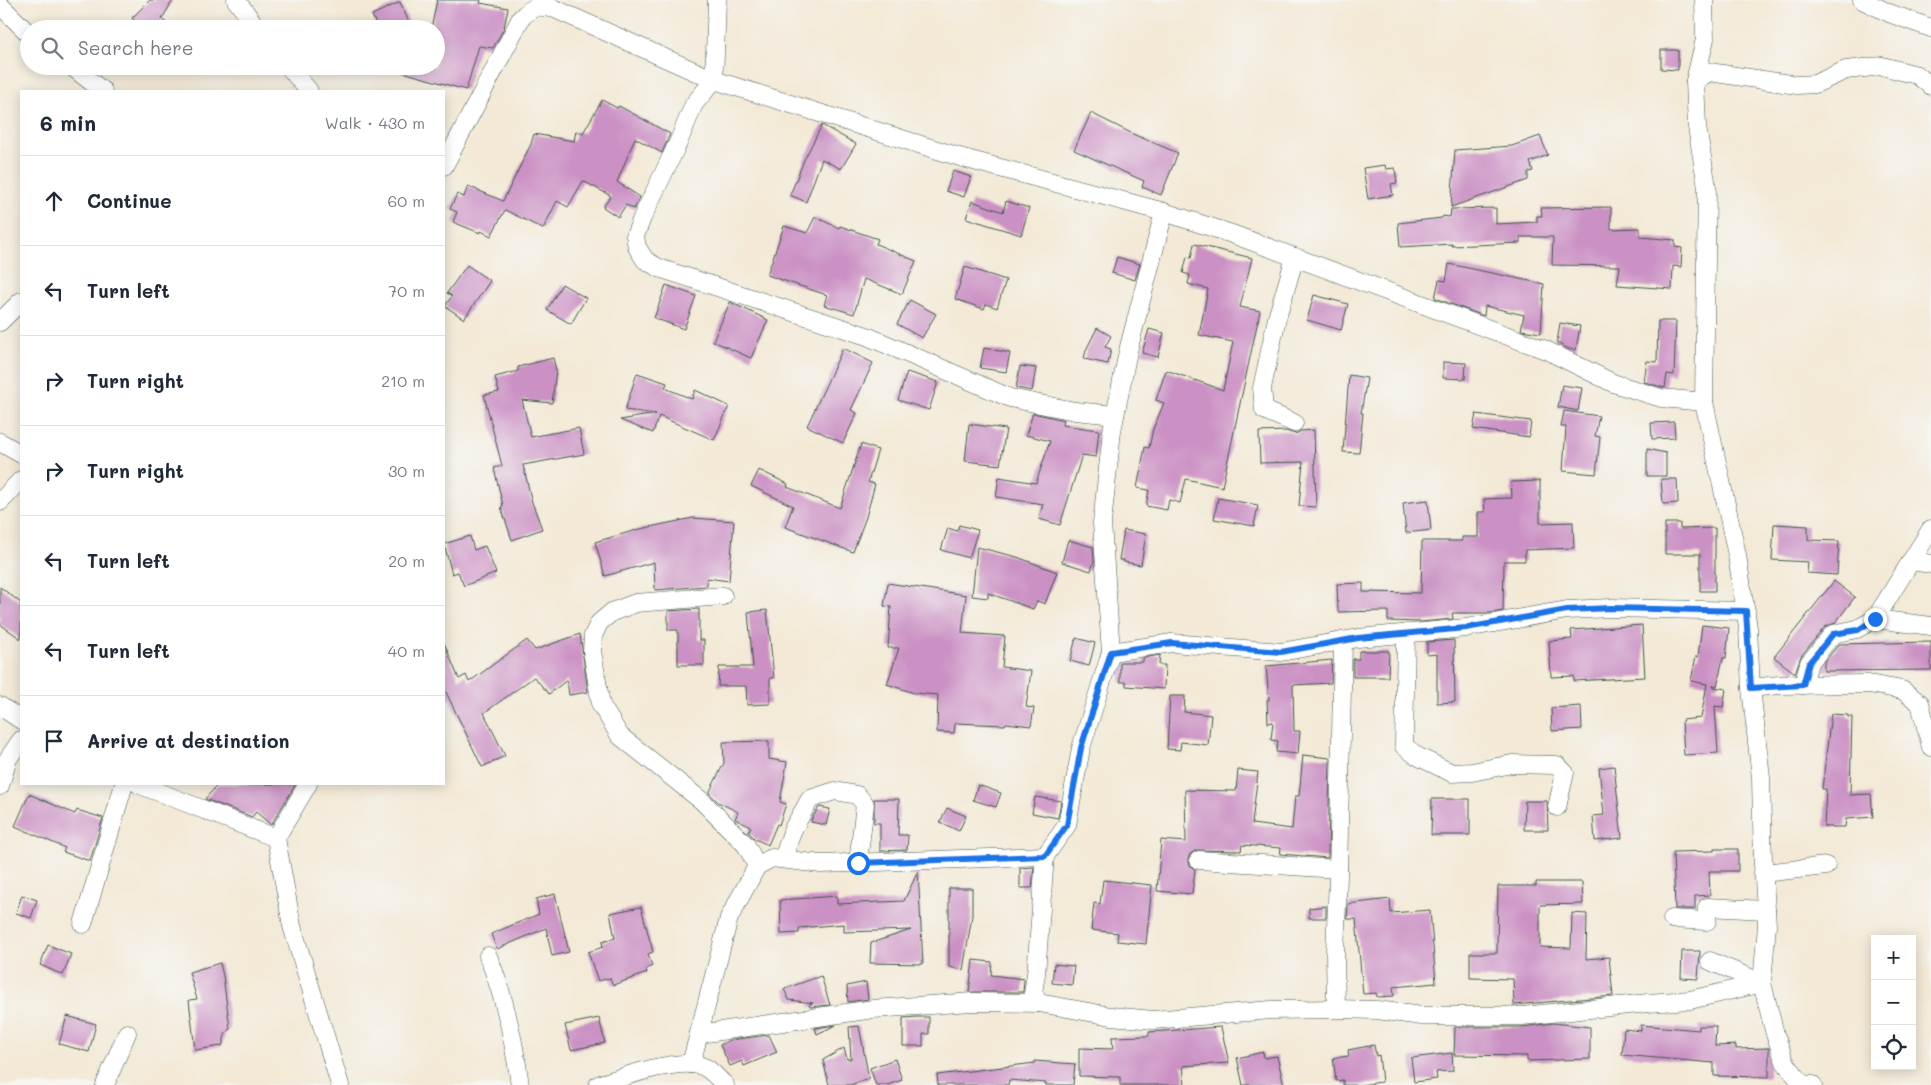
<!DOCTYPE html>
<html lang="en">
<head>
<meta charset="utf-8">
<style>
	:root { --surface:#fff; --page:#f2f2f3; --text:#1f2937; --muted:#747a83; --line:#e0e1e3 }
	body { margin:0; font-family:Mali,sans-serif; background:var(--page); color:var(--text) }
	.controls { position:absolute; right:15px; bottom:15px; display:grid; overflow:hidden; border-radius:0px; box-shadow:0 2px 12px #0003 }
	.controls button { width:45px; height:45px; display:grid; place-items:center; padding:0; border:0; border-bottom:1px solid var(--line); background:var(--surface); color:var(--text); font:25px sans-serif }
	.stop { position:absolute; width:15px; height:15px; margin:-11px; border:4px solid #1a73e8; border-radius:50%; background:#fff }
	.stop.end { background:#1a73e8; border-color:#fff; box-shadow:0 1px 5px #0008 }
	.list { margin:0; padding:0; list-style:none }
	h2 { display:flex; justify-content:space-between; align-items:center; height:65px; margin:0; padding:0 20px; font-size:21px }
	h2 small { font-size:16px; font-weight:400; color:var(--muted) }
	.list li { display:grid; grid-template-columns:32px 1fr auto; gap:15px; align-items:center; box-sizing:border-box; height:90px; padding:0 20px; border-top:1px solid var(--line) }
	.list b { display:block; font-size:19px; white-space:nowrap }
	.list em { font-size:16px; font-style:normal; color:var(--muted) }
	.icon { flex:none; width:28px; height:28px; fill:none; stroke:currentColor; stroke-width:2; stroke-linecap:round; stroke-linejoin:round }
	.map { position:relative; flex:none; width:1931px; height:1085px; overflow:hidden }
	.search { position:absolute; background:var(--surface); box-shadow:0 2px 12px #0003; left:20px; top:20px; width:425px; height:55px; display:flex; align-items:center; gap:12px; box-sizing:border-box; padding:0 18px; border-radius:28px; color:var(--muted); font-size:19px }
	.panel { position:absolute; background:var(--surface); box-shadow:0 2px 12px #0003; left:20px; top:90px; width:425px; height:695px; border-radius:0px }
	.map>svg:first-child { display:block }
</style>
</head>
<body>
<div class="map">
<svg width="1931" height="1085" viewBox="0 0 1931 1085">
	<rect width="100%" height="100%" fill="#f6f6f2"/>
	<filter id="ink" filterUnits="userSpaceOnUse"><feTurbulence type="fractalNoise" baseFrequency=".02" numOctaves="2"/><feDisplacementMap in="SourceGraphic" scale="10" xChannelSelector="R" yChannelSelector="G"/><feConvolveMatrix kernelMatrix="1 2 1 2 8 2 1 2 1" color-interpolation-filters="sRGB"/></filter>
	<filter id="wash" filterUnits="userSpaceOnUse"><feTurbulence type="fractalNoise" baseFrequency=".0096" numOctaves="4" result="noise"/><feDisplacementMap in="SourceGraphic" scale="20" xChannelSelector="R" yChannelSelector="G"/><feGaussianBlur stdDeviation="1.12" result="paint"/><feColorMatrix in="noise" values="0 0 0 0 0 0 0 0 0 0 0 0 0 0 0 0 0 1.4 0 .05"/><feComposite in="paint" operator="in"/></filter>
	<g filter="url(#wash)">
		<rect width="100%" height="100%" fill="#f3e9d6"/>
		<g id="blocks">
			<g fill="#cb91c4">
				<polygon points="150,0 173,0 162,19 172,29 143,29 132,18"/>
				<polygon points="437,0 481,0 480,3 508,8 504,28 493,48 479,46 466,90 399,71 399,66 436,66 436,29 431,29"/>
				<polygon points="400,2 412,29 378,29 372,15"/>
				<polygon points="1661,50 1678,50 1678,70 1661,69"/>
				<polygon points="602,100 617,108 619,106 670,134 662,153 635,138 617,182 640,197 634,209 626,205 618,217 603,207 611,196 583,181 568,207 557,201 543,229 505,210 491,236 481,231 480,233 453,222 457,212 450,209 457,194 464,197 468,186 503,201 531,144 534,134 574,141 576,131 583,133"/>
				<polygon points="1091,113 1135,135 1178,153 1161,195 1142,187 1144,181 1074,150"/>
				<polygon points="822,125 856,144 841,169 822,159 806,202 790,195 804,160"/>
				<polygon points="1540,136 1548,155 1530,162 1533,171 1528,172 1528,180 1451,207 1455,150 1512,146"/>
				<polygon points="1385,165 1386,169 1395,168 1397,183 1391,184 1393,195 1368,199 1363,168"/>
				<polygon points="953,171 971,177 964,197 946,191"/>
				<polygon points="972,201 1003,212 1006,201 1029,208 1021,235 966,218"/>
				<polygon points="1611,207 1611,229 1640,228 1640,237 1675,240 1675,247 1682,248 1681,267 1673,266 1672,289 1617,285 1620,266 1552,265 1553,237 1520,237 1520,243 1452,246 1452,244 1400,247 1398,223 1442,218 1443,216 1450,217 1451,209 1496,208 1496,224 1537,222 1537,216 1542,216 1541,208"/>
				<polygon points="815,217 839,228 840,226 878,239 876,244 916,261 902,294 864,279 854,314 824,305 827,295 767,275 784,226 807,233"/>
				<polygon points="1194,244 1252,258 1240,307 1260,311 1222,487 1186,479 1180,503 1169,500 1167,510 1146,506 1149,490 1137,488 1145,447 1149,448 1153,429 1164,403 1156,400 1166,370 1223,390 1233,342 1199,335 1208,289 1188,284 1190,275 1183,273 1187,257 1191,258"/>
				<polygon points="1117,257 1140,264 1135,280 1112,273"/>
				<polygon points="1449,264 1544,284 1541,333 1521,330 1524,315 1485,306 1484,316 1435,298 1439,280 1446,281"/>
				<polygon points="467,265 490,281 464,319 445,306 452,296 447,293"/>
				<polygon points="965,267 1006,280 997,308 986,304 984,309 955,299"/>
				<polygon points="562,284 586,298 571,324 547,310"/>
				<polygon points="666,285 696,296 684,329 654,318"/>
				<polygon points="1314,295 1348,304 1341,330 1307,320"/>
				<polygon points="910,300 936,314 922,338 897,324"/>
				<polygon points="730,302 768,320 751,358 713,341"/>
				<polygon points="1658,321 1676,321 1674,375 1667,374 1665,388 1644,382 1647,361 1657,362"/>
				<polygon points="1560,323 1580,326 1576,350 1569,349 1557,343"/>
				<polygon points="1097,328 1111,336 1105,347 1111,349 1108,364 1084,359 1086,350"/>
				<polygon points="1149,329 1164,333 1158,357 1142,353"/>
				<polygon points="843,348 873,363 851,410 857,413 843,443 807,426"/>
				<polygon points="984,348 1010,353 1006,372 980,368"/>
				<polygon points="553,358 556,370 552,403 522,400 531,437 579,428 584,454 523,465 532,502 542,529 512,540 501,507 503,506 494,468 502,466 484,395 499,392 495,377 518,371 518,367"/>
				<polygon points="1443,362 1466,363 1465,379 1443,378"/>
				<polygon points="1020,366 1036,368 1032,391 1016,388"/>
				<polygon points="907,372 938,382 929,410 898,400"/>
				<polygon points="637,373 667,383 665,388 692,399 695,390 729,406 714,440 659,416 653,433 620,420 656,414 625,410"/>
				<polygon points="1349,375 1367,378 1361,413 1363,413 1359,453 1343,452"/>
				<polygon points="1562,385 1582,388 1578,411 1558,407"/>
				<polygon points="1564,411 1599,416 1595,436 1600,437 1596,474 1563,471 1566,427 1561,427"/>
				<polygon points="1033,413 1064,420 1062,425 1099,430 1096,457 1082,455 1060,525 1039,519 1043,504 996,497 999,477 1036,483 1050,441 1026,435"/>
				<polygon points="1476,414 1531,421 1529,437 1473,429"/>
				<polygon points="1674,422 1675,438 1652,439 1651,423"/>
				<polygon points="969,424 1006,429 1000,465 965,461"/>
				<polygon points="1314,430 1316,507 1299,506 1303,462 1260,463 1259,432 1286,431 1295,434 1301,431"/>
				<polygon points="861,444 878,450 868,482 875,484 866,517 853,552 785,527 793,506 751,486 759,470 788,484 787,487 840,508"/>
				<polygon points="1647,449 1666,453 1666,476 1647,476"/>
				<polygon points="1661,479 1677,479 1678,503 1663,504"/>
				<polygon points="1540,481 1540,523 1573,522 1574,548 1525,550 1525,561 1504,561 1503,611 1491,613 1452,613 1453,619 1421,622 1388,621 1388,611 1338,612 1337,584 1363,583 1363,592 1421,593 1422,541 1462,541 1462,537 1478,537 1478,512 1485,512 1484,499 1512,498 1511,482"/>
				<polygon points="1218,498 1258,505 1254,526 1214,519"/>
				<polygon points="1428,500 1431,530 1406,533 1403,503"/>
				<polygon points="693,518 734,521 729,581 707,578 707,586 655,590 654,562 605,576 595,542 640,529"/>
				<polygon points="1665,523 1680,523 1680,529 1715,528 1715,591 1700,591 1700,554 1665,554"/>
				<polygon points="1774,524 1808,526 1808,540 1839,541 1837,575 1807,573 1808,562 1772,560"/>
				<polygon points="959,525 978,530 969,558 941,550 948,528 957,531"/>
				<polygon points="1124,530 1146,534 1141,565 1124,562 1124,560 1119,560"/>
				<polygon points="470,536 474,550 485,546 496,573 464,586 458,572 452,574 444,544"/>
				<polygon points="1068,540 1093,547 1094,561 1091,571 1062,562"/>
				<polygon points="977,547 1017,557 1057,572 1045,604 1037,601 1033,609 988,593 988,598 972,596"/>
				<polygon points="1834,581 1855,597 1835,623 1825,627 1801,656 1795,673 1774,657"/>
				<polygon points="888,583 966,595 962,633 1005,636 1002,667 1031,671 1026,707 1034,708 1031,726 1006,723 1005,725 955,723 954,733 937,732 938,695 914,693 887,684 899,648 888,648 891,607 884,606"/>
				<polygon points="0,587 21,603 21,639 0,624"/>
				<polygon points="699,609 699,640 704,640 704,665 678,665 678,630 668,630 668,611"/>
				<polygon points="767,610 774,678 770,678 770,704 747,705 746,686 718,686 719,667 753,667 748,612"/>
				<polygon points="1642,625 1645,677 1574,681 1574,676 1551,677 1549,641 1572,639 1571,630"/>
				<polygon points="1702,625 1729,628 1726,658 1723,658 1717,686 1713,685 1714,687 1726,689 1723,707 1715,706 1718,753 1684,755 1682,720 1701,718 1707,684 1691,681 1696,656 1698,657"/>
				<polygon points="580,634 588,692 569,695 567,680 549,694 534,677 484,713 505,756 482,767 444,688 444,643 459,679 466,675 469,682 527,640 535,650"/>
				<polygon points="1076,638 1095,643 1089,666 1070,661"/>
				<polygon points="1454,640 1455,702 1437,703 1437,654 1427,655 1427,642"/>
				<polygon points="1931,642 1931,670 1824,671 1824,662 1839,644"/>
				<polygon points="1359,651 1389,651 1388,677 1353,677 1353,659 1359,659"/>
				<polygon points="1160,655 1159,665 1165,665 1164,689 1126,686 1126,682 1120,682 1120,662 1143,662 1143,658"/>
				<polygon points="1332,660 1331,683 1293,685 1294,731 1300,731 1298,754 1276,752 1278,741 1271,740 1273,722 1268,723 1267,700 1269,700 1266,666"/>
				<polygon points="1170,696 1185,696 1184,712 1211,715 1208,745 1181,742 1180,750 1167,749"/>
				<polygon points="1581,706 1582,729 1552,731 1551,708"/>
				<polygon points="1831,714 1848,715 1848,717 1852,717 1850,795 1871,794 1873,817 1846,819 1845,827 1824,827 1826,789 1822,789"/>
				<polygon points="769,741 769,759 787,762 780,802 786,804 779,825 777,824 768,845 755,839 748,832 751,827 735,819 738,812 718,802 709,793 724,763 723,742"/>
				<polygon points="1303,755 1330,758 1328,858 1280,854 1281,848 1242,845 1241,851 1197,850 1190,854 1188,859 1190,865 1195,870 1192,894 1157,891 1161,840 1186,842 1185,790 1236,791 1238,770 1258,772 1252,824 1292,829 1295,796 1299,796"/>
				<polygon points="1614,766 1622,838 1595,841 1593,816 1604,815 1599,768"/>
				<polygon points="218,784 296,784 271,825 256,812 252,817 205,799"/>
				<polygon points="978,785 1001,793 996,807 973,800"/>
				<polygon points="29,794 75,814 77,810 103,818 90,861 63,852 65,848 15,826"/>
				<polygon points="1035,797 1061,801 1058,818 1032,813"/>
				<polygon points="874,799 899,799 898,835 908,835 907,850 880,851 880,823 874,823"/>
				<polygon points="1432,799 1470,799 1470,835 1431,835"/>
				<polygon points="1525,801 1547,801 1548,830 1524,830"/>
				<polygon points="819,807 830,809 826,825 811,822 812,818"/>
				<polygon points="947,808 966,816 959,831 940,822"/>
				<polygon points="1714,849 1738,849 1738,871 1709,871 1710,895 1695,896 1695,909 1675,909 1673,852 1714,851"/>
				<polygon points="1034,867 1032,888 1020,888 1020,868"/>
				<polygon points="918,871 923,964 870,963 871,943 911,930 844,932 844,924 799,928 799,933 781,934 780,900 837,896 837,904 904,901"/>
				<polygon points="1103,880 1152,885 1146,944 1117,941 1118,933 1091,930 1094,903 1100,904"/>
				<polygon points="1536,882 1582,882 1583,904 1540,905 1540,947 1571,948 1572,913 1587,914 1586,959 1609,957 1613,996 1514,1005 1513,979 1470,978 1470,953 1497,953 1498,886 1536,886"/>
				<polygon points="949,888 972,888 972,916 963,970 949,967"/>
				<polygon points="555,894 569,952 552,956 546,928 497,949 491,934 539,914 536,899"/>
				<polygon points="22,895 37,900 31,918 16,913"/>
				<polygon points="1390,899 1391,913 1430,910 1436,983 1393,987 1394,996 1377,997 1376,993 1363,994 1356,919 1347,919 1348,904"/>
				<polygon points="1326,906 1326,918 1309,918 1309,908"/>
				<polygon points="641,907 653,952 648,954 652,966 646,969 647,973 613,985 610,978 598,981 588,952 603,947 602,942 615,938 610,913"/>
				<polygon points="48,945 71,954 63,975 40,965"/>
				<polygon points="1682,951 1700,951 1698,979 1681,978"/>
				<polygon points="973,960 992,962 991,975 1024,979 1023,992 969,992"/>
				<polygon points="220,963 223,976 230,1029 226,1032 222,1046 195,1050 189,1000 197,999 189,972"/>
				<polygon points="1054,964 1074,966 1072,985 1052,983"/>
				<polygon points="821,976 830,1005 810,1007 809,1005 813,1003 789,1000 784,989"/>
				<polygon points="866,982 868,999 848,1002 847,986"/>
				<polygon points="67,1016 96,1024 89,1052 59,1044"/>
				<polygon points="918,1017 929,1017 929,1034 923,1034 923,1046 903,1046 903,1018"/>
				<polygon points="599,1018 605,1043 571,1050 565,1025"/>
				<polygon points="1553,1023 1590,1027 1590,1059 1527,1061 1527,1056 1454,1055 1455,1027 1522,1027"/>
				<polygon points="836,1025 817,1034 815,1028"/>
				<polygon points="1641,1025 1699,1030 1699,1026 1716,1026 1715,1046 1736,1045 1736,1049 1769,1048 1769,1077 1714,1076 1714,1063 1622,1055 1624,1029 1641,1031"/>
				<polygon points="859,1026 869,1079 850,1085 829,1085 823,1060 844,1048 847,1059 851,1059 849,1027"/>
				<polygon points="1221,1027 1229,1063 1183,1066 1185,1085 1120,1085 1120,1077 1079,1076 1079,1048 1113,1049 1112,1037 1149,1036 1149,1032"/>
				<polygon points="769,1035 777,1052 744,1066 742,1061 730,1066 720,1045 730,1040"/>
				<polygon points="1374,1045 1376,1056 1379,1055 1382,1082 1360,1085 1343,1085 1343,1080 1336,1081 1333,1058 1349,1056 1348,1050"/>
				<polygon points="1263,1052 1264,1058 1277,1056 1284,1085 1243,1085 1237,1058"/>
				<polygon points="1452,1053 1453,1071 1436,1072 1437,1079 1414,1082 1411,1058"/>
				<polygon points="895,1059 902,1080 887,1085 876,1085 870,1068"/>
				<polygon points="1035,1061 1075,1064 1073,1085 1046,1085 1046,1083 1009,1080 1008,1085 938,1085 937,1075 1035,1063"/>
			</g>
		</g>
	</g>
	<g filter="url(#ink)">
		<use href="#blocks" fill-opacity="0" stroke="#3f574c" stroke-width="1"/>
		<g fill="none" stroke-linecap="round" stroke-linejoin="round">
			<g stroke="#3f574c" stroke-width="19">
				<g id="minor">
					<polyline points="236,0 258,29"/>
					<polyline points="717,0 714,80 694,104 678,143 642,218 635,236 637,247 645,260 659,268 867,336 1010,398 1075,411 1115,415"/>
					<polyline points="1704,0 1705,39 1695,81 1697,127 1707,187 1704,402 1737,555 1748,628 1751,688 1779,685 1869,684 1902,690 1920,703 1931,747"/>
					<polyline points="1862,0 1889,13 1931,28"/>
					<polyline points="0,5 29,34"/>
					<polyline points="71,66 103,91"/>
					<polyline points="288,66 309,91"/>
					<polyline points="1695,81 1709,72 1797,85 1815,84 1846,70 1882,66 1917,75 1931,86"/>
					<path d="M 444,166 L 521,18 C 534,5 538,5 555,9 L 714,80 L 963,158 L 1164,212 L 1232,234 L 1546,350 L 1613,383 L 1661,398 L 1704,402"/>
					<polyline points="1164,212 1128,351 1112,431 1102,523 1111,652 1081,748 1067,825 1045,856 1036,974 1033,993 1039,1003 1111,1016 1153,1020 1271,1010 1336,1009 1377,1010 1422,1016 1522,1016 1648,1003 1690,1000 1762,983"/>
					<polyline points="0,322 21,301"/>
					<polyline points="1294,423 1264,410 1262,388 1277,318 1295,257"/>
					<polyline points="0,442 21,454"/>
					<polyline points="0,502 21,480"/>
					<polyline points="1912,561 1931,564"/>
					<polyline points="723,596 636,603 612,612 599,623 593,636 592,651 601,705 620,736 702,801 746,845 757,866"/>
					<polyline points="1875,619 1931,529"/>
					<polyline points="1406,633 1404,746 1417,756 1452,773 1472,772 1512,764 1557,765 1565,773 1557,807"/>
					<polyline points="1111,652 1172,643 1281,652 1358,638 1466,628 1567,610 1611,608 1746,611"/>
					<polyline points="1803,685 1809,663 1833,634 1857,629 1875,619 1931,626"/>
					<polyline points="1751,688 1761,778 1763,864 1767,925 1762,983 1775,1034 1785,1062 1802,1084 1813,1085"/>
					<polyline points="0,706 21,720"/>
					<polyline points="138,784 276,838"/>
					<polyline points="308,784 276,838 292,926 340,1085"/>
					<polyline points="0,786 8,759 21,740"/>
					<polyline points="783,859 793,829 810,799 835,791 857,795 865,804 858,863"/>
					<polyline points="1199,860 1338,869"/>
					<polyline points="1763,873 1826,866"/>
					<polyline points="1672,919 1707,921 1707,907 1766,910"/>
					<polyline points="83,924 124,784"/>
					<path d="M 488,956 C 505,997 514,1041 520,1085"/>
					<polyline points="1710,961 1762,983"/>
					<polyline points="1336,1009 1335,953 1338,876 1343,641"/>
					<polyline points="699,1034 874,1009 972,1002 1039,1003"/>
					<polyline points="691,1064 729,918 757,866 772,858 821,864 1045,856"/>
					<polyline points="105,1085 127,1033"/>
					<path d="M 598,1085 C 623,1077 681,1056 704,1067 C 712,1070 719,1080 725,1085"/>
				</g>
			</g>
			<use href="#minor" stroke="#fff" stroke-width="18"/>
		</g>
	</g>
	<g fill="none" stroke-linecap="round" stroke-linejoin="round" filter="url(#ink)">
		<polyline stroke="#1a73e8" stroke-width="6" points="858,863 1045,856 1067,825 1081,748 1111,652 1172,643 1281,652 1358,638 1466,628 1567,610 1611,608 1746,611 1751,688 1803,685 1809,663 1833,634 1858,630 1875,619"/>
	</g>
</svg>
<div class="controls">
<button>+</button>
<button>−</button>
<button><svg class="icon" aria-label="locate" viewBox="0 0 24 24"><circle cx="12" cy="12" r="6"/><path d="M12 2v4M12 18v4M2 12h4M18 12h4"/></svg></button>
</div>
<div class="stop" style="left:858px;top:863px"></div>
<div class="stop end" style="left:1875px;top:619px"></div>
<div class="search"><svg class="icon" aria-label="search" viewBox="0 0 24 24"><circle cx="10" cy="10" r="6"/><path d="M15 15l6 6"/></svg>Search here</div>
<section class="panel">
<h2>6 min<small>Walk · 430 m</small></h2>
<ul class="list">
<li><svg class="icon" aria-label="ahead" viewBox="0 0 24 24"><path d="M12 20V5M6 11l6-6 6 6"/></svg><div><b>Continue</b></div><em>60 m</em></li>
<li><svg class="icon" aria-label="left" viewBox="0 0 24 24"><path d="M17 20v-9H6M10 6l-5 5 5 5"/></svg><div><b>Turn left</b></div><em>70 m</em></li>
<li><svg class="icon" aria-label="right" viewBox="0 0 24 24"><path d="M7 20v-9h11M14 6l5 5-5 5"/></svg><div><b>Turn right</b></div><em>210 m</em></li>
<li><svg class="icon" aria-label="right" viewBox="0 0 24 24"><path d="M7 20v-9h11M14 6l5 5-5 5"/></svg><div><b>Turn right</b></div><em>30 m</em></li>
<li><svg class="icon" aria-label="left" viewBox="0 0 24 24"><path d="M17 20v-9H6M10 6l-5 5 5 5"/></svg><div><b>Turn left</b></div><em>20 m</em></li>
<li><svg class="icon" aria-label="left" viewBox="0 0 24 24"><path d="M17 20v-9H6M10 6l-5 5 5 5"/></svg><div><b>Turn left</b></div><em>40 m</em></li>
<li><svg class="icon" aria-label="arrive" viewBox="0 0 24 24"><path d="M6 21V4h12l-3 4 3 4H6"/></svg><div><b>Arrive at destination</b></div></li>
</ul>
</section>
</div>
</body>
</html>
